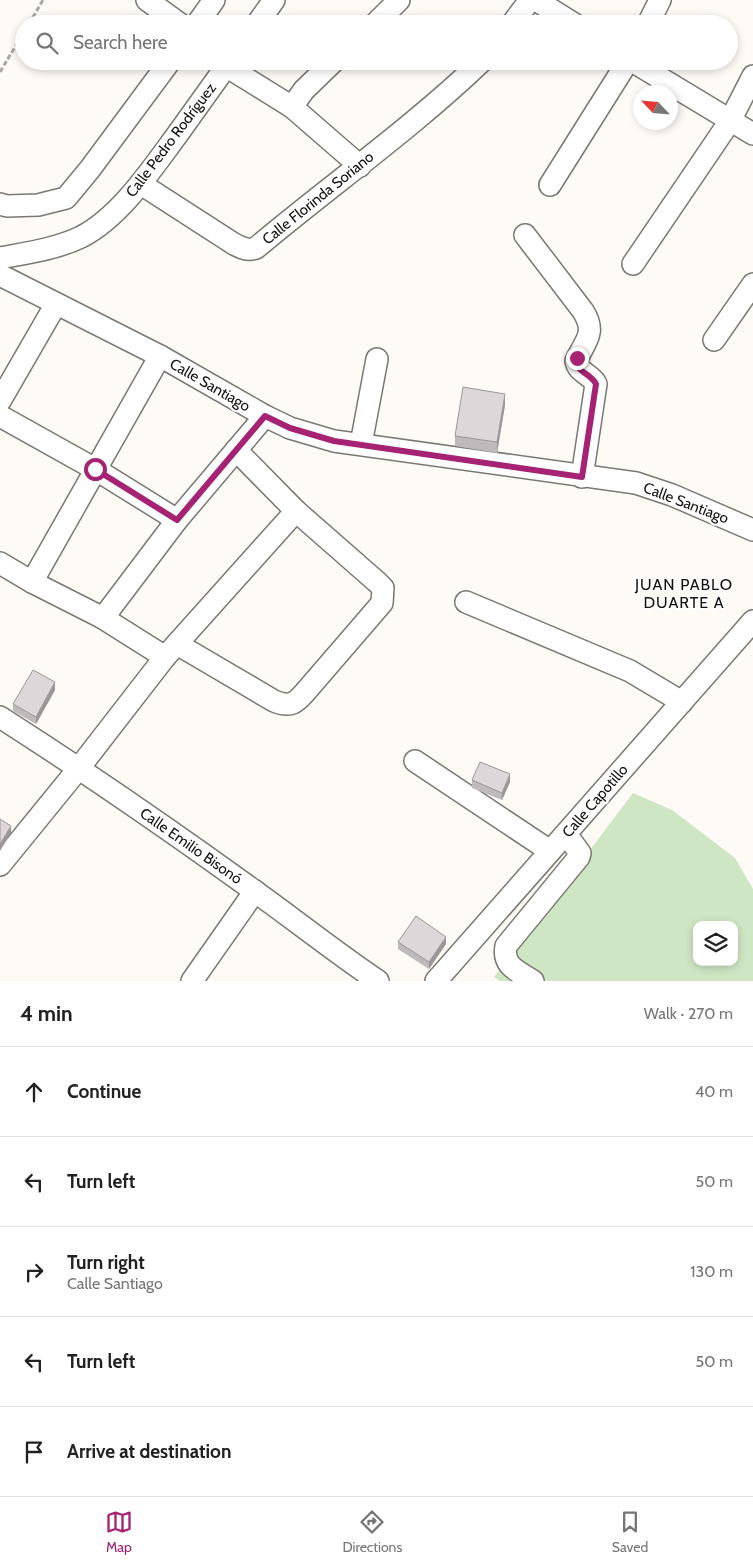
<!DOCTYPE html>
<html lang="en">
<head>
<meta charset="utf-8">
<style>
	:root { --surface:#fff; --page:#f2f2f2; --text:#222; --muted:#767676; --line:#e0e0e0; --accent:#a52372 }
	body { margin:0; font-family:Cabin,sans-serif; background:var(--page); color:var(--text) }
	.controls { position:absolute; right:15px; bottom:15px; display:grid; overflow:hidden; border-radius:10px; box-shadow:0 2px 8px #0003 }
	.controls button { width:45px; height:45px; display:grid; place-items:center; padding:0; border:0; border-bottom:1px solid var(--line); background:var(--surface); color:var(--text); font:25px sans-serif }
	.compass { position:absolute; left:633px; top:85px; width:45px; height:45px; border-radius:50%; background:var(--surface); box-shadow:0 2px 8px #0003; rotate:296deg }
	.stop { position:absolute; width:15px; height:15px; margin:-11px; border:4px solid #a52372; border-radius:50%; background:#fff }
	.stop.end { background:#a52372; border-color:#fff; box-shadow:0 1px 5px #0008 }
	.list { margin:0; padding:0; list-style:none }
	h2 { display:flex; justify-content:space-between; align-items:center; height:65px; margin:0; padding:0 20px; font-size:21px }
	h2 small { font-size:16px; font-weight:400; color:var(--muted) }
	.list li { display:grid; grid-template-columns:32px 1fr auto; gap:15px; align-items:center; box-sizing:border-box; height:90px; padding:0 20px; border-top:1px solid var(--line) }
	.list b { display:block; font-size:19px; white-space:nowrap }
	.list p { margin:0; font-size:16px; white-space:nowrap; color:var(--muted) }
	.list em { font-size:16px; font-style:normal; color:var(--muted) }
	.icon { flex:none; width:28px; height:28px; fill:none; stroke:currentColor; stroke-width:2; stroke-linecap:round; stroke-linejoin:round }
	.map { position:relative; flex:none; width:753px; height:981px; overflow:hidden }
	.search { position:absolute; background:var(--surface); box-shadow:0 2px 8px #0003; left:15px; right:15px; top:15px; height:55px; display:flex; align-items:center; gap:12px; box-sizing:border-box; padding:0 18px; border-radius:28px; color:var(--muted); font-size:19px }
	.sheet { height:515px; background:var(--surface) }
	nav { display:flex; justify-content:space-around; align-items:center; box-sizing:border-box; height:70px; border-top:1px solid var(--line); background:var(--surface); font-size:14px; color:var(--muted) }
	nav a { display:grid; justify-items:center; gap:2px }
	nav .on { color:var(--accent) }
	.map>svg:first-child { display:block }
</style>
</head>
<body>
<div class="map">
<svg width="753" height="981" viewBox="0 0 753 981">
	<rect width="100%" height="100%" fill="#fefaf6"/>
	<path fill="#cfe6c5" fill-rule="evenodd" d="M 633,793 L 672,810 L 735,858 L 753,889 L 753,981 L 500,981 L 494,977 ZM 697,925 L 734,925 L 734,962 L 697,962 Z"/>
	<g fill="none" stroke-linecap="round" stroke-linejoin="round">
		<g stroke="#7a7873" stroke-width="24">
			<g id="minor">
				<polyline points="147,0 180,24"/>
				<polyline points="536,0 574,24"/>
				<polyline points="197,24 214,0"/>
				<polyline points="257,24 274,0"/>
				<polyline points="375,24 399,0"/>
				<polyline points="512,24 530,0"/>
				<polyline points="648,24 660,0"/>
				<polyline points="632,61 753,134"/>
				<polyline points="226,66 292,107 360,166"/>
				<polyline points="292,107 304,90 334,61"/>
				<path d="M 141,184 L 234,244 C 242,248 247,251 256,248 C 331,185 411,129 482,61"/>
				<polyline points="550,185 628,61"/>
				<polyline points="0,204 7,206 38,205 66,198 90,169 170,61"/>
				<path d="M 525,235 L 583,311 C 597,333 585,341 576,361 C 578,373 591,374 596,384 L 582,477"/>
				<path d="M 0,258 C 27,253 56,249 81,237 C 120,217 151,170 177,135 C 194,111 212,86 230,61"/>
				<polyline points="633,264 730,121 753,76"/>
				<polyline points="0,275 160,356 265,416 290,428 334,441 636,483 672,495 753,530"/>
				<polyline points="714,340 753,284"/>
				<polyline points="0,401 56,304"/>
				<polyline points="0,416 95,469 177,520"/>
				<polyline points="361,444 377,359"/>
				<polyline points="0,563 32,582 103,618 165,657"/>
				<polyline points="32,582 160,356"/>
				<polyline points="466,602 630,671 682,702"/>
				<polyline points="103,618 177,520 265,416"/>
				<path d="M 177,644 L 274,701 C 291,708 296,703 307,690 L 382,603 L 383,588 L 377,582 L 296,511 L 236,450"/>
				<path d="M 0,717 C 86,772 170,830 253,890 C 295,920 335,952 378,981"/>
				<polyline points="415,761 550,851"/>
				<polyline points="0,865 79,768 165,657 296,511"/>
				<polyline points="192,981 255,891"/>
				<polyline points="436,981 753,621"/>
				<path d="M 533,981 C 518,971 502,966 506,946 L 579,857 L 580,853 L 566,834"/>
			</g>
		</g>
		<g stroke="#a9a6a3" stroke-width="3" stroke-dasharray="5 2.5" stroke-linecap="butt">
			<polyline points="29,24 43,0"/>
			<polyline points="0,72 24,32"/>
		</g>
		<use href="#minor" stroke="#fff" stroke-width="21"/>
	</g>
	<g fill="#beb9bb">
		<polygon points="505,405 497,453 455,446 455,436"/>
		<polygon points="55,690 36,724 13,711 13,704"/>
		<polygon points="472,780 510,782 502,800 472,788"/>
		<polygon points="398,942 446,944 429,969 398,949"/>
	</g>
	<g fill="#9b9698">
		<polygon points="505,394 505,405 497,453 497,442"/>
		<polygon points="55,682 55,690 36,724 36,717"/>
		<polygon points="510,774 510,782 502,800 502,793"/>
		<polygon points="11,826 11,833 0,851 0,844"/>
		<polygon points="446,937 446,944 429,969 429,962"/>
	</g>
	<g fill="#ddd7d9" stroke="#9b9698">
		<polygon points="463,387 505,394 497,442 455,436"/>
		<polygon points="33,670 55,682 36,717 13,704"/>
		<polygon points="480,762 510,774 502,793 472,780"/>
		<polygon points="0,819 11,826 0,844"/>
		<polygon points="416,916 446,937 429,962 398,942"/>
	</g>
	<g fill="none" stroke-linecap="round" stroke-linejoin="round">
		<path stroke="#a52372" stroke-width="6" d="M 95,469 L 177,520 L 265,416 L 290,428 L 334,441 L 582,477 L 596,384 C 591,373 574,372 577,358"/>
	</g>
	<g text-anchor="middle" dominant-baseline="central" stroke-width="4.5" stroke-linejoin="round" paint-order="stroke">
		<g font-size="15" fill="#131210" stroke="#fff">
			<text transform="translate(171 140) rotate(-53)">Calle Pedro Rodríguez</text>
			<text transform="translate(318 198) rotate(-39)">Calle Florinda Soriano</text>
			<text transform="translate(210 385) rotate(30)">Calle Santiago</text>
			<text transform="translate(686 503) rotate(21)">Calle Santiago</text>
			<text transform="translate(595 801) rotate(-49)">Calle Capotillo</text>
			<text transform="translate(191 846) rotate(35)">Calle Emilio Bisonó</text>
		</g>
		<g font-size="16" letter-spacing="1" fill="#131210" stroke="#fff">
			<text x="684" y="584">JUAN PABLO<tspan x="684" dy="18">DUARTE A</tspan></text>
		</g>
	</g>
</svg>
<div class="controls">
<button><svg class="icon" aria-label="layers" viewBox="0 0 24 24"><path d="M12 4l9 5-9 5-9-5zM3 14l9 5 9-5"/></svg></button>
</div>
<svg class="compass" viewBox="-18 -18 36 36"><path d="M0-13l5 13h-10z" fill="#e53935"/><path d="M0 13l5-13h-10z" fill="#767676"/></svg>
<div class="stop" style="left:95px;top:469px"></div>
<div class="stop end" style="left:577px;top:358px"></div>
<div class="search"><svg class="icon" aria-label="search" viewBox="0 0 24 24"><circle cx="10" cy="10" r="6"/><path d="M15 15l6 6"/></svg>Search here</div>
</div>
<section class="sheet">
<h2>4 min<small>Walk · 270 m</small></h2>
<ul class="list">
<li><svg class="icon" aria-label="ahead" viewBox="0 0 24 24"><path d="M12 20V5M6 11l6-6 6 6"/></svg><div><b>Continue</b></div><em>40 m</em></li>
<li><svg class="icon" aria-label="left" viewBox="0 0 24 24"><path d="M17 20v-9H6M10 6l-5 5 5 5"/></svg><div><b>Turn left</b></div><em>50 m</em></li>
<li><svg class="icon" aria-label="right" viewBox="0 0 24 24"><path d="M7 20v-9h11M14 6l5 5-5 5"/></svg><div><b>Turn right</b><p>Calle Santiago</p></div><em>130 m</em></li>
<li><svg class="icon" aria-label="left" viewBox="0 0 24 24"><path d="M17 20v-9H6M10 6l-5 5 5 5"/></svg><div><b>Turn left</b></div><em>50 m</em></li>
<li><svg class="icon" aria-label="arrive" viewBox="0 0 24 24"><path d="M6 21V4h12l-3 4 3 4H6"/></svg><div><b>Arrive at destination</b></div></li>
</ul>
</section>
<nav>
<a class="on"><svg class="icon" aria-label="map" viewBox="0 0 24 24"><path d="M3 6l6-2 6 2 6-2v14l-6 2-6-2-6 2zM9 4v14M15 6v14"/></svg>Map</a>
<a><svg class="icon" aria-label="directions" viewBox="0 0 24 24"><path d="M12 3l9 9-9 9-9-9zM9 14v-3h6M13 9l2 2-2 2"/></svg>Directions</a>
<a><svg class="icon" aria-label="saved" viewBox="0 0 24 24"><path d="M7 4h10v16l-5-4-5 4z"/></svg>Saved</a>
</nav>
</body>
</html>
